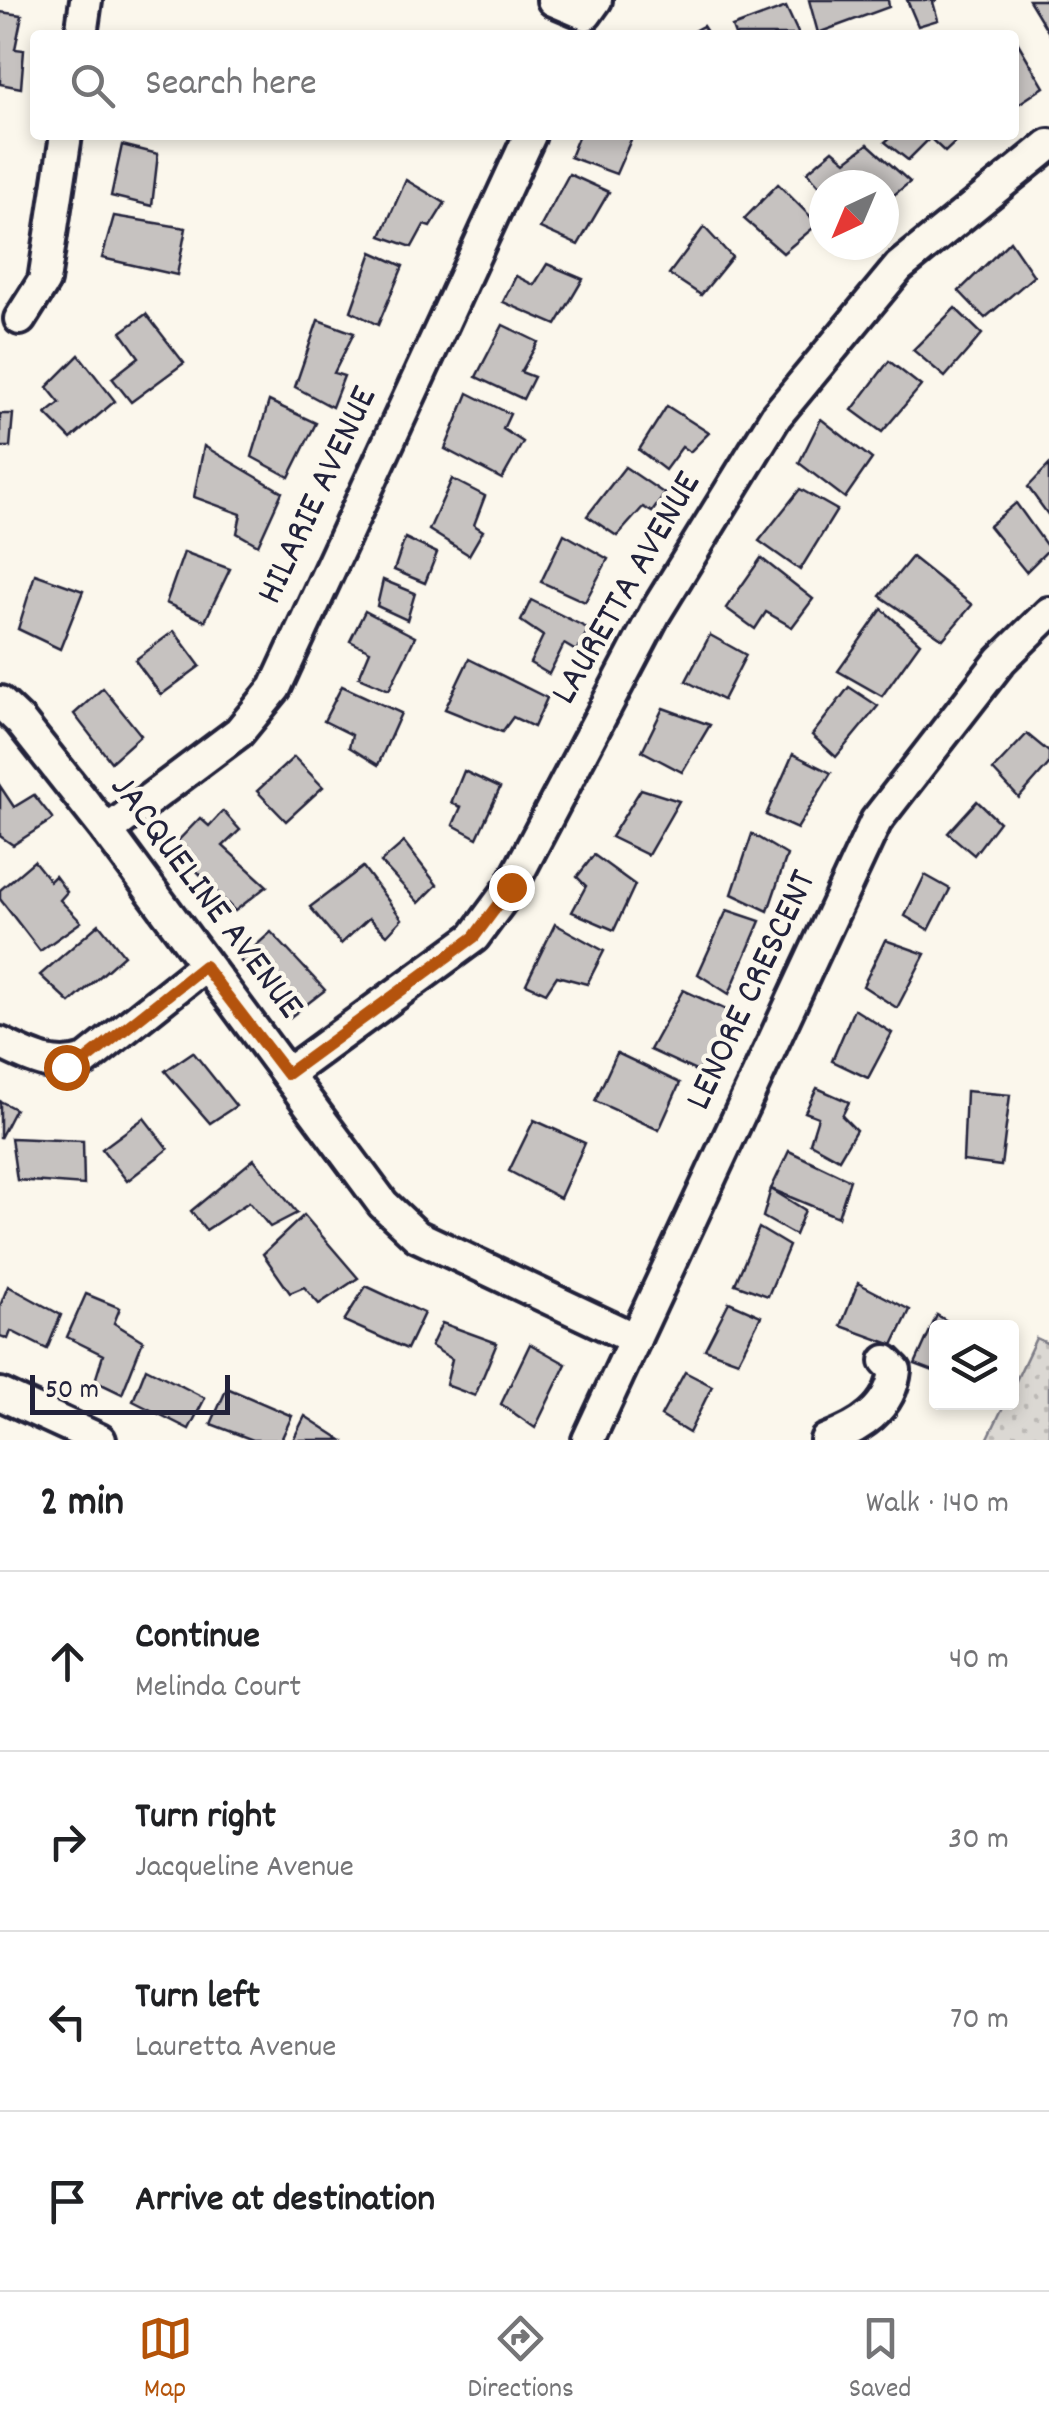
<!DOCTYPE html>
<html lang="en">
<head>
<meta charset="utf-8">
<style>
	:root { --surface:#fff; --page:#f6f6f6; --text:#202124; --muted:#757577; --line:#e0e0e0; --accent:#b45309 }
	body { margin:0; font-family:Dekko,sans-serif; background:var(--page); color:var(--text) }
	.controls { position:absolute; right:30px; bottom:30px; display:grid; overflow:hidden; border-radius:10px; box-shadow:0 5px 15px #0003 }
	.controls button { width:90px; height:90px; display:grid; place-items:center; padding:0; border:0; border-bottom:2px solid var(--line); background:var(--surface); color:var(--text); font:50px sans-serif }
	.compass { position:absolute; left:809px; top:170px; width:90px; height:90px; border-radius:50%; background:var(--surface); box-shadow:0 5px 15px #0003; rotate:224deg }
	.scale { position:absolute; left:30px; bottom:25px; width:200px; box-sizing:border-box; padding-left:10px; border:5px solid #22223b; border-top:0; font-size:28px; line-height:35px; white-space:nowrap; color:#22223b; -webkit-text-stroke:8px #fbf7ec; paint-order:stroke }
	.stop { position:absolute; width:30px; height:30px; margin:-22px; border:8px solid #b45309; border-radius:50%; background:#fff }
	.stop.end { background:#b45309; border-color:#fff; box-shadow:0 2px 10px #0008 }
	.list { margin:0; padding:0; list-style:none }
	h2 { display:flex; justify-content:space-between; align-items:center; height:130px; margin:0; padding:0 40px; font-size:42px }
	h2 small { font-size:32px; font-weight:400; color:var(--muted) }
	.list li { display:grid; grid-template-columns:65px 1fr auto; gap:30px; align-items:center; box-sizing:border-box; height:180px; padding:0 40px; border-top:2px solid var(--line) }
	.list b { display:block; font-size:38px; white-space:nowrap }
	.list p { margin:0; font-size:32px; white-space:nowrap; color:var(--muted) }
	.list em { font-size:32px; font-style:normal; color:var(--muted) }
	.icon { flex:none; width:55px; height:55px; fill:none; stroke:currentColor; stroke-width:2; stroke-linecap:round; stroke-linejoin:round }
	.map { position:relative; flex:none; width:1049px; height:1440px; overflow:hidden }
	.search { position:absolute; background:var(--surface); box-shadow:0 5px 15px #0003; left:30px; right:30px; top:30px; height:110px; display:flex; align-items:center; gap:25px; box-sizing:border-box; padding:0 35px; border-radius:10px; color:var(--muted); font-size:38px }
	.sheet { height:850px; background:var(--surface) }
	nav { display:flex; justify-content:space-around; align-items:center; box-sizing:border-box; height:140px; border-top:2px solid var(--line); background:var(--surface); font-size:28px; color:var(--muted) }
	nav a { display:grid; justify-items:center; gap:5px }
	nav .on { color:var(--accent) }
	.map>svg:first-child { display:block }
</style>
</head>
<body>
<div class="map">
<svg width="1049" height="1440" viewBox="0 0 1049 1440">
	<defs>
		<pattern id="park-dots" width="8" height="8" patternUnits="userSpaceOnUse" patternTransform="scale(2.5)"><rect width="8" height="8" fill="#dbd8d3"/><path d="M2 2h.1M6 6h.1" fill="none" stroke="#bcb9b6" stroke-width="1.8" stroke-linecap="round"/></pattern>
	</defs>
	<rect width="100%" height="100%" fill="#fbf7ec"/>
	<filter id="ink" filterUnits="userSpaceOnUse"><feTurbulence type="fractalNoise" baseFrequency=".01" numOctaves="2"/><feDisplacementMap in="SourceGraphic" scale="20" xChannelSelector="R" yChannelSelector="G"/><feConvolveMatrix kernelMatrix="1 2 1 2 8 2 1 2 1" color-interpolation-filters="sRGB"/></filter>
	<g filter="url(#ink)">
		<polygon fill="url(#park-dots)" stroke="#7e7d87" stroke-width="2.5" points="1036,1338 1049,1344 1049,1440 987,1440 1005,1403 1012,1402 1012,1389"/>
		<g fill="#c6c2c0" stroke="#22223b" stroke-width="2.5">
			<polygon points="809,0 888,0 889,7 818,33"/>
			<polygon points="907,0 937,0 933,2 938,20 918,26"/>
			<polygon points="1029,0 1049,0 1049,33"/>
			<polygon points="786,7 799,35 735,35 732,27"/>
			<polygon points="0,12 22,15 15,49 24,50 21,88 0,84"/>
			<polygon points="703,26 709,35 686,35"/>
			<polygon points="1015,38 1044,87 1014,107 1014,38"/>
			<polygon points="579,135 633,135 616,174 570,157"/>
			<polygon points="893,135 963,135 945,152 930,138 908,160 885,142"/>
			<polygon points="868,144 910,182 884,203 884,185 824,185 824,191 807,172 833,150 846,161"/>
			<polygon points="122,145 158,154 152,206 111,196"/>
			<polygon points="569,174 609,192 578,245 540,228"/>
			<polygon points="406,180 445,203 430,227 424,225 412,247 381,236"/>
			<polygon points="778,184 818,224 783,253 744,219"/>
			<polygon points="114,216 186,228 177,275 102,258"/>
			<polygon points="704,227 732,257 701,295 669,274"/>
			<polygon points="1010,241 1034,276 985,318 959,291"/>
			<polygon points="372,252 403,266 378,325 351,311"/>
			<polygon points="547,264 583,279 556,325 503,302 516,276 534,285"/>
			<polygon points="955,308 982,334 945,377 913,350"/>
			<polygon points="146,314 184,363 131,402 112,378 139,357 121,332"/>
			<polygon points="318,320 354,333 334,373 344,376 332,407 295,387"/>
			<polygon points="503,325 538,342 521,372 534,377 523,399 476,377"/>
			<polygon points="79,355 115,401 71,439 46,414 60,403 47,387"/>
			<polygon points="889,361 921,386 882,432 852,410"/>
			<polygon points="468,393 510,414 503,429 523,442 502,479 445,449"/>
			<polygon points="269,401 316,423 289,477 252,457"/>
			<polygon points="667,406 709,433 690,452 682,447 665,470 639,450"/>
			<polygon points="0,414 13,414 10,447 0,447"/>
			<polygon points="821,419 872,459 845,498 799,463"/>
			<polygon points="204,446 282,492 258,545 237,533 241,514 194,497"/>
			<polygon points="1049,465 1049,516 1028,487"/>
			<polygon points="625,467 665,494 652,512 643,507 617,536 587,516"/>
			<polygon points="452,479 485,496 474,525 483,531 469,555 429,530"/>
			<polygon points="800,489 837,510 800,570 759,541"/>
			<polygon points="1016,503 1049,549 1026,572 989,526"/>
			<polygon points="564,534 608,559 585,602 541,582"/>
			<polygon points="405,538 437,553 425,583 394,570"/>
			<polygon points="184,552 230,569 205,621 166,603"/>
			<polygon points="912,557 972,605 943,639 880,596"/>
			<polygon points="761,558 813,599 792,627 766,612 755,629 726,608"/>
			<polygon points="35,574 83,591 60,649 18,629"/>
			<polygon points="383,580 415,593 407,620 377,606"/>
			<polygon points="531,600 589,629 576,651 564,644 549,674 530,663 543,636 521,621"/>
			<polygon points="882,609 920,643 882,696 838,671"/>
			<polygon points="365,611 415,637 389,690 359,677 370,651 350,641"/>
			<polygon points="174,631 200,666 161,695 135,660"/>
			<polygon points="710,635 746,655 723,700 686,681"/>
			<polygon points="469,659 547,698 534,727 513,717 502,732 445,709"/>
			<polygon points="342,686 401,713 378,765 349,747 352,735 324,721"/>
			<polygon points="849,687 878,706 836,757 812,735"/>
			<polygon points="103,688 141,735 111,762 74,714"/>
			<polygon points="663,708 710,725 682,772 642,751"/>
			<polygon points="1027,734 1049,752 1049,764 1019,798 993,770"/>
			<polygon points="793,754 831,773 797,829 766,815"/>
			<polygon points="294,757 323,787 286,821 257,791"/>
			<polygon points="464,771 500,788 477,838 453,825 461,807 451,803"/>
			<polygon points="0,786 14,807 34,795 53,819 13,845 0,836"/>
			<polygon points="641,789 679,801 648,855 611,837"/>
			<polygon points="977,801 999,822 974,855 948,833"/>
			<polygon points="223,811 240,830 223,846 267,886 235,911 173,846 200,818 209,826"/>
			<polygon points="752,834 787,855 768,911 732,894"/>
			<polygon points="404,842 437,885 419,903 381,862"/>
			<polygon points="594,855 635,885 614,930 572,912 586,886 577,877"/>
			<polygon points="34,861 50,881 55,876 67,892 60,900 81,922 40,951 0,899 0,890"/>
			<polygon points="363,867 402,919 387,935 369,918 341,944 310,907"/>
			<polygon points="925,875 950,889 929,930 905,916"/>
			<polygon points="727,910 760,921 729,994 698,974"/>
			<polygon points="99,924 124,955 70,1003 40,975"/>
			<polygon points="555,924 604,951 587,984 557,976 546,993 526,984"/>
			<polygon points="271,932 325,990 289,1018 240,960"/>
			<polygon points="885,940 925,954 897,1008 863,986"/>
			<polygon points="683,990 735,1014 698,1072 650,1050"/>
			<polygon points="854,1009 892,1033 868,1078 832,1061"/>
			<polygon points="193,1052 236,1106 210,1123 165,1071"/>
			<polygon points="617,1053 680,1083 659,1130 595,1101"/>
			<polygon points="817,1088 849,1102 842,1116 856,1130 839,1159 810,1143 818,1117 805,1112"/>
			<polygon points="966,1091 1010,1095 1001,1166 963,1161"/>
			<polygon points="0,1101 15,1109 0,1138"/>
			<polygon points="144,1118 168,1149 127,1181 102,1149"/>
			<polygon points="534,1120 585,1143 560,1198 509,1171"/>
			<polygon points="11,1138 83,1141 84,1185 17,1180"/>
			<polygon points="789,1151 850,1180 838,1217 771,1189"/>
			<polygon points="254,1159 297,1213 270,1227 249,1202 206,1230 191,1211"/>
			<polygon points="771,1189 805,1210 795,1235 763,1217"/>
			<polygon points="304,1215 358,1278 319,1304 304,1287 290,1293 263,1254"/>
			<polygon points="759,1228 789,1246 768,1296 735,1284"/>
			<polygon points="858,1283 910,1310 893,1345 841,1326"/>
			<polygon points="8,1286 61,1315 47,1349 11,1331 8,1339 0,1336 0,1306"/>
			<polygon points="366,1286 424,1313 407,1349 344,1321"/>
			<polygon points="86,1294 120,1308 114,1323 143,1341 122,1394 95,1381 103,1355 67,1337"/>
			<polygon points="729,1302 761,1316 738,1361 705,1349"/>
			<polygon points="937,1315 959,1328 936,1328 936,1372 915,1364"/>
			<polygon points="442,1323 497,1343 475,1396 446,1385 452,1359 431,1346"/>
			<polygon points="530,1344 566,1364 535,1428 501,1404"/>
			<polygon points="146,1368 205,1398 189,1429 133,1401"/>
			<polygon points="685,1372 712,1386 689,1433 661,1416"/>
			<polygon points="227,1388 292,1416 281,1440 253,1440 211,1424"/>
			<polygon points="305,1416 342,1440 293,1440"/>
		</g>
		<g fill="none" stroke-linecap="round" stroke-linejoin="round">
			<g stroke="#22223b" stroke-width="38">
				<g id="minor">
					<polyline points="553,0 586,14 596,0"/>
					<polyline points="81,35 86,0"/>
					<polyline points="20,319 44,281 66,135"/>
					<polyline points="0,702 20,721 107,831 383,1204 417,1236 635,1339"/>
					<polyline points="107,831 239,732 275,688 530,135"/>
					<path d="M 0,1043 C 30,1057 53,1071 86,1060 L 204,966"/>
					<polyline points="287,1074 474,937 511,887 655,613 776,416 899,267 1049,145"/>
					<polyline points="0,1394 100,1440"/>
					<polyline points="588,1440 876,821 1001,660 1049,613"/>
					<path d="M 826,1440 C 859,1428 891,1409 895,1370 L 886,1361"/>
				</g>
			</g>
			<use href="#minor" stroke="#fbf7ec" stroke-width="30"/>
		</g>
	</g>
	<g fill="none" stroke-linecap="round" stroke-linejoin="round" filter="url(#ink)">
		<polyline stroke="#b45309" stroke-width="12" points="66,1067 86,1060 204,966 287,1074 474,937 511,887"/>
	</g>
	<g text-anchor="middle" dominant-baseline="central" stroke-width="9" stroke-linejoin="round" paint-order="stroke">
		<g font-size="38" fill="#22223b" stroke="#fbf7ec">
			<text transform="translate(319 496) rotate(-65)">HILARIE AVENUE</text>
			<text transform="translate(628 589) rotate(-60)">LAURETTA AVENUE</text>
			<text transform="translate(205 898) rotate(53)">JACQUELINE AVENUE</text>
			<text transform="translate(753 991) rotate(-65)">LENORE CRESCENT</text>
		</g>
	</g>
</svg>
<div class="controls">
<button><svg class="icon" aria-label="layers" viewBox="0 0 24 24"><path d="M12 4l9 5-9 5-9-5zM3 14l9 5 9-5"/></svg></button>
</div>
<svg class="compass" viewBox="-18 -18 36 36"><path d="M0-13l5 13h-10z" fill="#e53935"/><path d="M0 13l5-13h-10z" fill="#757577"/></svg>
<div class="scale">50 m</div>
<div class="stop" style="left:66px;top:1067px"></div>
<div class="stop end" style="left:511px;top:887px"></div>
<div class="search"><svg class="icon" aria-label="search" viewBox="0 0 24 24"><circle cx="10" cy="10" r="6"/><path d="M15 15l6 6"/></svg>Search here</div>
</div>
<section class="sheet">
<h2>2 min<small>Walk · 140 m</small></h2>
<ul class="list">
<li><svg class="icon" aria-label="ahead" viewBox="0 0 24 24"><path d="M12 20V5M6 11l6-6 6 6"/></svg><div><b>Continue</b><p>Melinda Court</p></div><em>40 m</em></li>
<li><svg class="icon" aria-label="right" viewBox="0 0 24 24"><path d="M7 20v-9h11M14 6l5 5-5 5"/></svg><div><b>Turn right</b><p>Jacqueline Avenue</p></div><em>30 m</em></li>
<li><svg class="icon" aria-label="left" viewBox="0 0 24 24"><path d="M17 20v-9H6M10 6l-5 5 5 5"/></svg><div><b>Turn left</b><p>Lauretta Avenue</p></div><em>70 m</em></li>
<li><svg class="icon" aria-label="arrive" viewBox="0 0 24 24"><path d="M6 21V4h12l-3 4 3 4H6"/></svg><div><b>Arrive at destination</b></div></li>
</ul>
</section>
<nav>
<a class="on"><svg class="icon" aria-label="map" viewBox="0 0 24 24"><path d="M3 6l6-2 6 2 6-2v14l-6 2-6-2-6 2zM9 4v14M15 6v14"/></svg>Map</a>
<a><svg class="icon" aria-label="directions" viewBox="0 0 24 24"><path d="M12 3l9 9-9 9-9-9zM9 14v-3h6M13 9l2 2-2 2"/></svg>Directions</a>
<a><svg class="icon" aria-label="saved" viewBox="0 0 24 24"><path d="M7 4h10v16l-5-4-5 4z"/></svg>Saved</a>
</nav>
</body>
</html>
